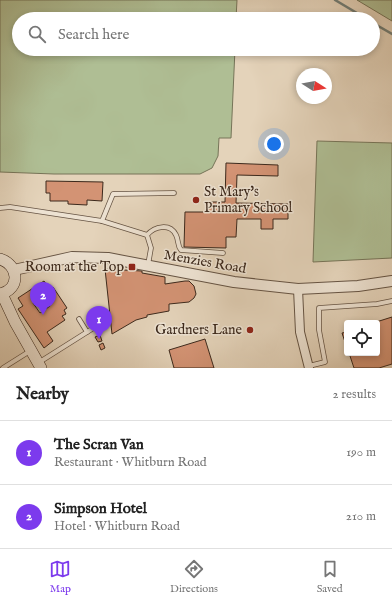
<!DOCTYPE html>
<html lang="en">
<head>
<meta charset="utf-8">
<style>
	:root { --surface:#fff; --page:#f2f2f2; --text:#222; --muted:#767676; --line:#e0e0e0; --accent:#7c3aed }
	body { margin:0; font-family:"IM FELL English",serif; background:var(--page); color:var(--text) }
	.controls { position:absolute; right:12px; bottom:12px; display:grid; overflow:hidden; border-radius:4px; box-shadow:0 2px 6px #0003 }
	.controls button { width:36px; height:36px; display:grid; place-items:center; padding:0; border:0; border-bottom:1px solid var(--line); background:var(--surface); color:var(--text); font:20px sans-serif }
	.compass { position:absolute; left:296px; top:68px; width:36px; height:36px; border-radius:50%; background:var(--surface); box-shadow:0 2px 6px #0003; rotate:101deg }
	.you { position:absolute; left:274px; top:144px; width:14px; height:14px; margin:-10px; border:3px solid #fff; border-radius:50%; background:#1a73e8; box-shadow:0 0 0 6px #1a73e833 }
	.badge { display:grid; place-items:center; width:26px; height:26px; border-radius:50%; background:var(--accent); color:#fff; font-size:13px; font-weight:700 }
	.pin { position:absolute; translate:-50% -33px; filter:drop-shadow(0 1px 2px #0008) }
	.pin::after { content:''; position:absolute; top:21px; width:14px; height:12px; background:inherit; clip-path:polygon(0 0,100% 0,50% 100%) }
	.list { margin:0; padding:0; list-style:none }
	h2 { display:flex; justify-content:space-between; align-items:center; height:52px; margin:0; padding:0 16px; font-size:17px }
	h2 small { font-size:13px; font-weight:400; color:var(--muted) }
	.list li { display:grid; grid-template-columns:26px 1fr auto; gap:12px; align-items:center; box-sizing:border-box; height:64px; padding:0 16px; border-top:1px solid var(--line) }
	.list b { display:block; font-size:15px; white-space:nowrap }
	.list p { margin:0; font-size:13px; white-space:nowrap; color:var(--muted) }
	.list em { font-size:13px; font-style:normal; color:var(--muted) }
	.icon { flex:none; width:22px; height:22px; fill:none; stroke:currentColor; stroke-width:2; stroke-linecap:round; stroke-linejoin:round }
	.map { position:relative; flex:none; width:392px; height:368px; overflow:hidden }
	.search { position:absolute; background:var(--surface); box-shadow:0 2px 6px #0003; left:12px; right:12px; top:12px; height:44px; display:flex; align-items:center; gap:10px; box-sizing:border-box; padding:0 14px; border-radius:22px; color:var(--muted); font-size:15px }
	.sheet { height:180px; background:var(--surface) }
	nav { display:flex; justify-content:space-around; align-items:center; box-sizing:border-box; height:56px; border-top:1px solid var(--line); background:var(--surface); font-size:11px; color:var(--muted) }
	nav a { display:grid; justify-items:center; gap:2px }
	nav .on { color:var(--accent) }
	.map>svg:first-child { display:block }
</style>
</head>
<body>
<div class="map">
<svg width="392" height="368" viewBox="0 0 392 368">
	<rect width="100%" height="100%" fill="#e4d3ba"/>
	<filter id="stains"><feTurbulence type="fractalNoise" baseFrequency=".005" numOctaves="4"/><feColorMatrix values="0 0 0 0 .2 0 0 0 0 .09 0 0 0 0 .02 0 0 0 .5 -.17"/></filter>
	<radialGradient id="worn" r=".72"><stop offset=".6" stop-color="#630" stop-opacity="0"/><stop offset="1" stop-color="#630" stop-opacity=".3"/></radialGradient>
	<g fill="#afbe94" stroke="#767458">
		<polygon points="0,0 237,0 236,19 19,19 19,49 235,49 231,138 219,138 218,156 212,168 200,174 54,174 0,172"/>
		<polygon points="357,0 392,0 392,21"/>
		<polygon points="317,141 392,143 392,258 313,262"/>
	</g>
	<g fill="none" stroke-linecap="round" stroke-linejoin="round">
		<g stroke="#727e77" stroke-width="2.5">
			<polyline points="335,0 367,19"/>
			<polyline points="373,23 392,34"/>
		</g>
	</g>
	<g fill="#d39374" stroke="#3c291c" fill-rule="evenodd">
		<polygon points="226,163 278,165 278,176 237,175 236,203 288,204 288,219 273,219 273,229 261,229 261,219 237,219 236,237 226,237 226,248 184,247 185,212 208,212 208,202 225,202"/>
		<polygon points="46,181 103,182 102,201 87,200 87,205 68,204 68,201 50,201 50,193 46,193"/>
		<polygon points="105,269 142,271 142,273 165,277 165,284 185,281 189,281 194,286 196,294 194,298 189,302 169,304 169,311 147,315 147,317 136,320 112,334"/>
		<path d="M 44,281 L 50,289 L 53,287 L 67,308 L 64,310 L 66,314 L 62,316 L 65,320 L 47,332 L 53,341 L 44,348 L 18,309 L 23,306 L 18,298 ZM 44,295 L 50,306 L 40,313 L 33,303 Z"/>
		<polygon points="392,317 392,364 379,368 354,368 349,353 377,353 377,323 373,323"/>
		<polygon points="347,332 347,348 342,333"/>
		<polygon points="100,335 102,341 98,342 95,337"/>
		<polygon points="205,339 214,368 174,368 169,350"/>
		<polygon points="103,343 105,348 101,350 99,345"/>
	</g>
	<g fill="none" stroke-linecap="round" stroke-linejoin="round">
		<g stroke="#665444" stroke-width="5.5">
			<g id="service">
				<polyline points="0,208 10,207 102,221 113,194 174,193"/>
				<polyline points="102,221 147,235"/>
				<path d="M 148,265 L 151,248 L 147,235 C 155,226 170,223 176,235 C 179,241 177,245 181,250 L 223,253"/>
				<polyline points="79,319 87,332"/>
				<polyline points="38,363 103,322"/>
				<polyline points="309,366 325,362 319,330 319,308 377,304 392,301"/>
				<polyline points="3,368 30,351"/>
			</g>
		</g>
		<g stroke="#665444" stroke-width="10">
			<polyline id="minor" points="298,289 300,332 309,368"/>
		</g>
		<g stroke="#665444" stroke-width="12">
			<polyline id="tertiary" points="14,270 72,257 108,258 234,282 298,289 358,286 392,281"/>
		</g>
		<g stroke="#3c291c" stroke-width="12">
			<g id="secondary">
				<path d="M 0,259 C 19,265 21,289 0,294"/>
				<polyline points="2,294 15,322 41,368"/>
			</g>
		</g>
		<use href="#service" stroke="#ede2d2" stroke-width="4"/>
		<use href="#minor" stroke="#ede2d2" stroke-width="8"/>
		<use href="#tertiary" stroke="#ede2d2" stroke-width="10"/>
		<use href="#secondary" stroke="#ede2d2" stroke-width="11"/>
	</g>
	<g fill="#8f2418" stroke="#ede2d2" stroke-width="1.5">
		<circle cx="196" cy="200" r="4"/>
		<rect x="128" y="263" width="8" height="8" rx="2"/>
		<circle cx="250" cy="330" r="4"/>
	</g>
	<g text-anchor="middle" dominant-baseline="central" stroke-width="3" stroke-linejoin="round" paint-order="stroke">
		<g font-size="14" fill="#3c291c" stroke="#ede2d2" text-anchor="end">
			<text x="204" y="192" text-anchor="start">St Mary's<tspan x="204" dy="16">Primary School</tspan></text>
			<text x="124" y="267">Room at the Top</text>
			<text x="242" y="330">Gardners Lane</text>
		</g>
		<g font-size="14" fill="#3c291c" stroke="#ede2d2">
			<text transform="translate(205 262) rotate(10)">Menzies Road</text>
		</g>
	</g>
	<rect width="100%" height="100%" filter="url(#stains)"/>
	<rect width="100%" height="100%" fill="url(#worn)"/>
</svg>
<div class="controls">
<button><svg class="icon" aria-label="locate" viewBox="0 0 24 24"><circle cx="12" cy="12" r="6"/><path d="M12 2v4M12 18v4M2 12h4M18 12h4"/></svg></button>
</div>
<svg class="compass" viewBox="-18 -18 36 36"><path d="M0-13l5 13h-10z" fill="#e53935"/><path d="M0 13l5-13h-10z" fill="#767676"/></svg>
<div class="you"></div>
<div class="pin badge" style="left:99px;top:339px">1</div>
<div class="pin badge" style="left:43px;top:315px">2</div>
<div class="search"><svg class="icon" aria-label="search" viewBox="0 0 24 24"><circle cx="10" cy="10" r="6"/><path d="M15 15l6 6"/></svg>Search here</div>
</div>
<section class="sheet">
<h2>Nearby<small>2 results</small></h2>
<ul class="list">
<li><span class="badge">1</span><div><b>The Scran Van</b><p>Restaurant · Whitburn Road</p></div><em>190 m</em></li>
<li><span class="badge">2</span><div><b>Simpson Hotel</b><p>Hotel · Whitburn Road</p></div><em>210 m</em></li>
</ul>
</section>
<nav>
<a class="on"><svg class="icon" aria-label="map" viewBox="0 0 24 24"><path d="M3 6l6-2 6 2 6-2v14l-6 2-6-2-6 2zM9 4v14M15 6v14"/></svg>Map</a>
<a><svg class="icon" aria-label="directions" viewBox="0 0 24 24"><path d="M12 3l9 9-9 9-9-9zM9 14v-3h6M13 9l2 2-2 2"/></svg>Directions</a>
<a><svg class="icon" aria-label="saved" viewBox="0 0 24 24"><path d="M7 4h10v16l-5-4-5 4z"/></svg>Saved</a>
</nav>
</body>
</html>
